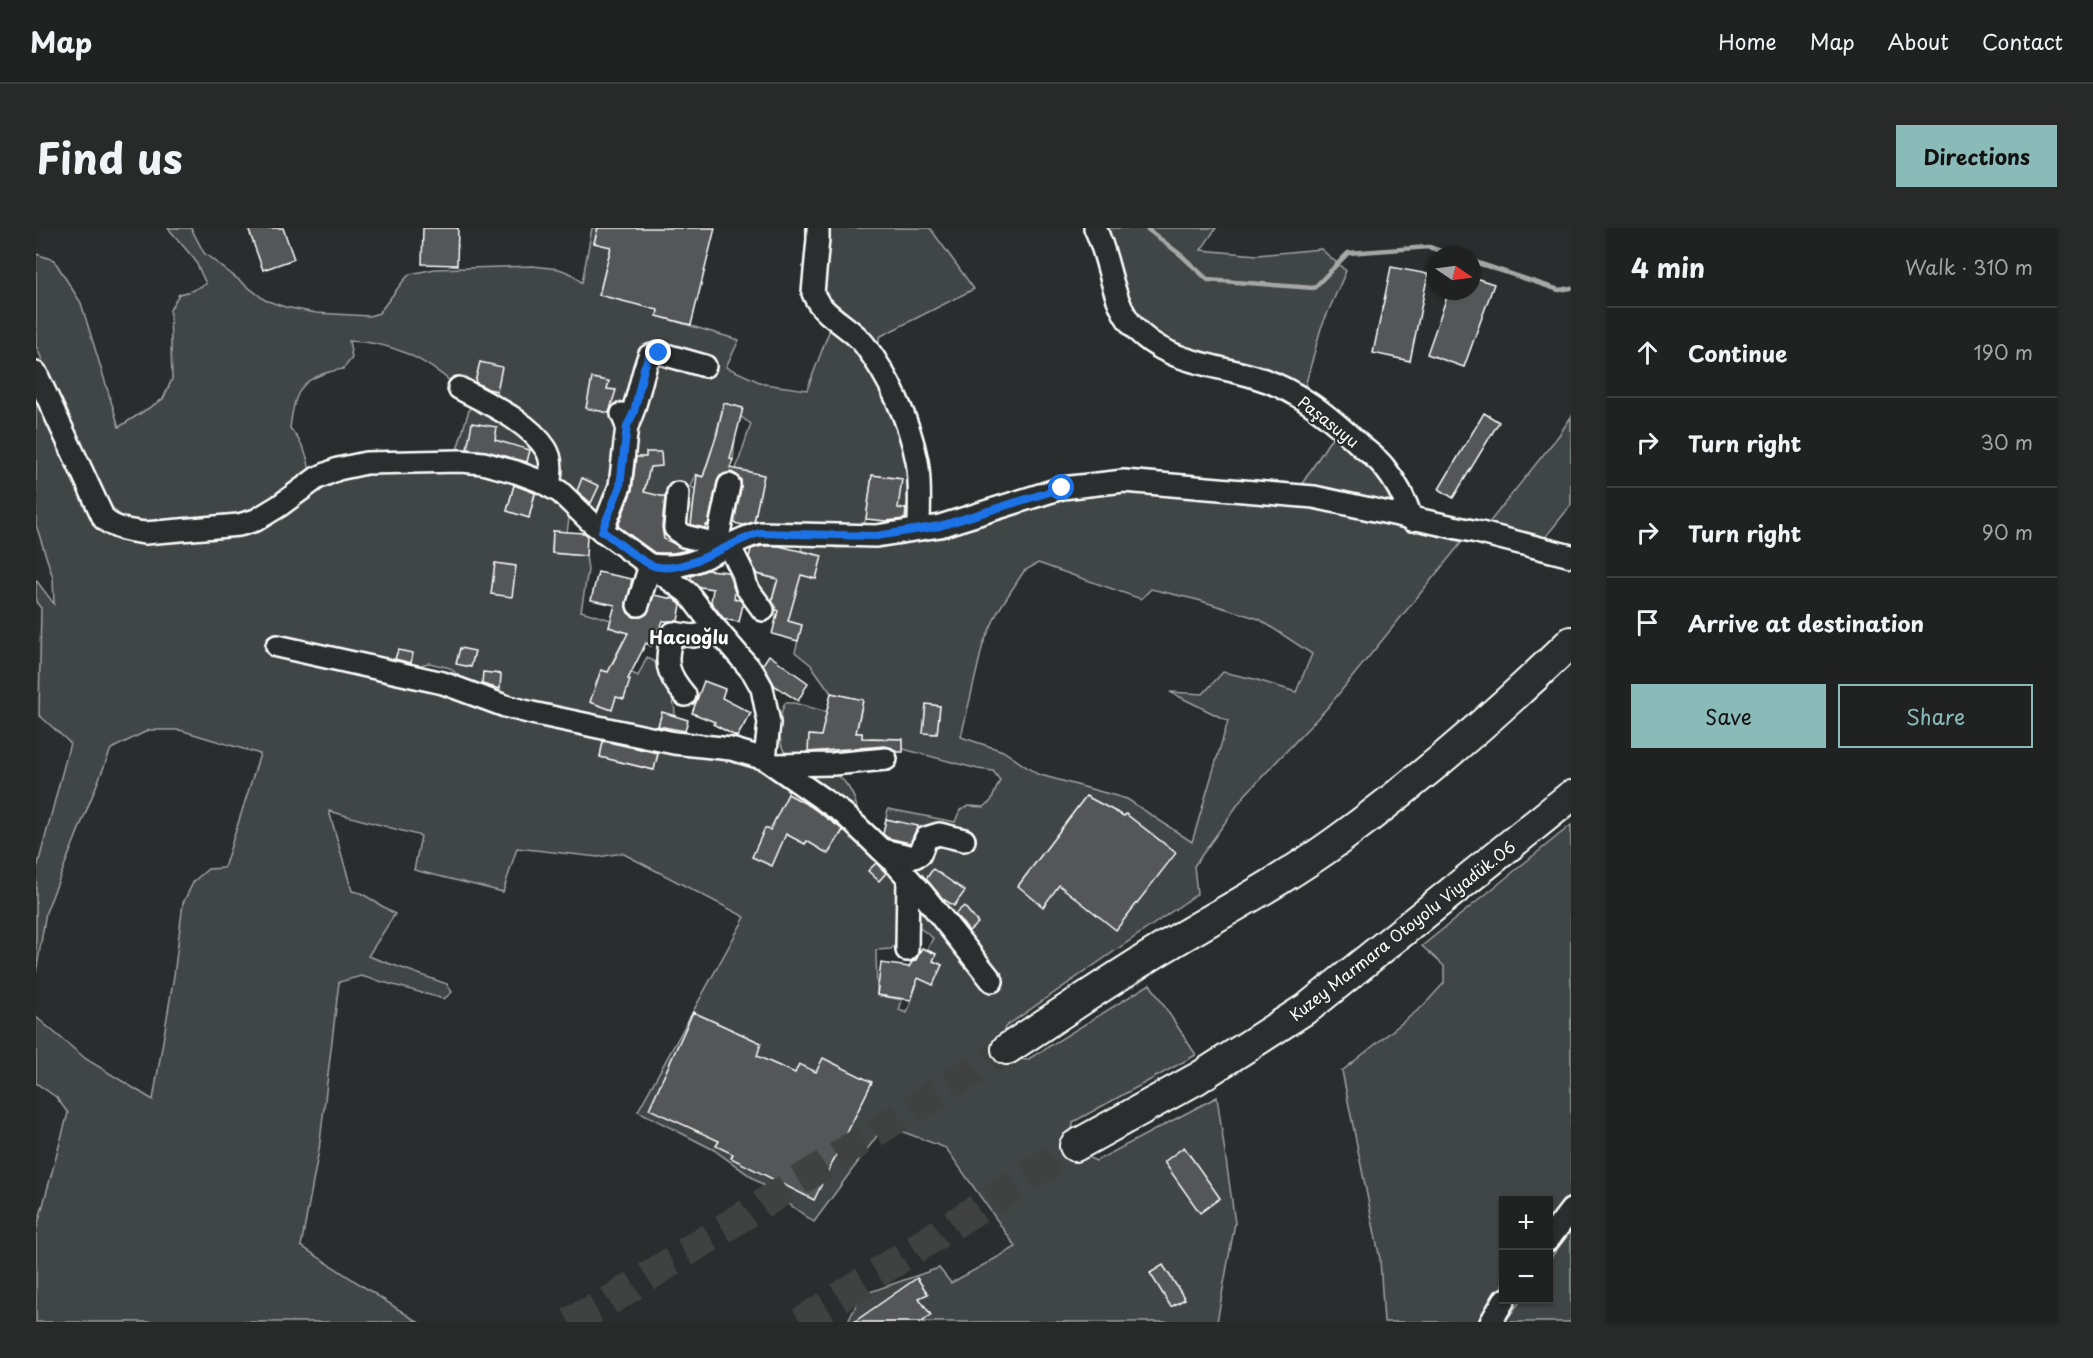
<!DOCTYPE html>
<html lang="en">
<head>
<meta charset="utf-8">
<style>
	:root { --surface:#202222; --page:#282a2a; --text:#f1f3f6; --muted:#a2a4a5; --line:#3d3f40; --accent:#8bbbb9 }
	body { margin:0; font-family:"Playpen Sans",sans-serif; background:var(--page); color:var(--text) }
	.controls { position:absolute; right:18px; bottom:18px; display:grid; overflow:hidden; border-radius:0px; box-shadow:0 2px 4px #0004 }
	.controls button { width:54px; height:54px; display:grid; place-items:center; padding:0; border:0; border-bottom:2px solid var(--line); background:var(--surface); color:var(--text); font:30px sans-serif }
	.compass { position:absolute; left:1391px; top:18px; width:54px; height:54px; border-radius:50%; background:var(--surface); box-shadow:0 2px 4px #0004; rotate:103deg }
	.stop { position:absolute; width:18px; height:18px; margin:-14px; border:4px solid #1a73e8; border-radius:50%; background:#fff }
	.stop.end { background:#1a73e8; border-color:#fff; box-shadow:0 2px 6px #0008 }
	.list { margin:0; padding:0; list-style:none }
	h2 { display:flex; justify-content:space-between; align-items:center; height:78px; margin:0; padding:0 24px; font-size:26px }
	h2 small { font-size:20px; font-weight:400; color:var(--muted) }
	.list li { display:grid; grid-template-columns:39px 1fr auto; gap:18px; align-items:center; box-sizing:border-box; height:90px; padding:0 24px; border-top:2px solid var(--line) }
	.list b { display:block; font-size:22px; white-space:nowrap }
	.list em { font-size:20px; font-style:normal; color:var(--muted) }
	.actions { display:flex; gap:12px; padding:18px 24px }
	.actions a { flex:1; padding:14px 0; border:2px solid var(--accent); border-radius:0px; text-align:center; font-size:21px; color:var(--accent) }
	.actions .main { background:var(--accent); color:#111 }
	.icon { flex:none; width:33px; height:33px; fill:none; stroke:currentColor; stroke-width:2; stroke-linecap:round; stroke-linejoin:round }
	.map { position:relative; flex:none; width:1535px; height:1094px; overflow:hidden; border-radius:0px }
	header { display:flex; align-items:center; gap:36px; box-sizing:border-box; height:84px; padding:0 30px; background:var(--surface); border-bottom:2px solid var(--line) }
	header strong { font-size:28px }
	nav { display:flex; gap:33px; margin-inline-start:auto; font-size:21px }
	.intro { display:flex; align-items:center; justify-content:space-between; box-sizing:border-box; height:144px; padding:0 36px }
	h1 { margin:0; font-size:42px }
	.button { padding:15px 27px; border-radius:0px; background:var(--accent); color:#111; font-size:21px; font-weight:700 }
	main { display:flex; gap:36px; padding:0 36px }
	aside { flex:1; background:var(--surface); border-radius:0px; box-shadow:0 2px 4px #0004 }
	.map>svg:first-child { display:block }
</style>
</head>
<body>
<header>
<strong>Map</strong>
<nav><a>Home</a><a>Map</a><a>About</a><a>Contact</a></nav>
</header>
<div class="intro"><h1>Find us</h1><a class="button">Directions</a></div>
<main>
<div class="map">
<svg width="1535" height="1094" viewBox="0 0 1535 1094">
	<rect width="100%" height="100%" fill="#2a2d2e"/>
	<filter id="ink" filterUnits="userSpaceOnUse"><feTurbulence type="fractalNoise" baseFrequency=".0167" numOctaves="2"/><feDisplacementMap in="SourceGraphic" scale="12" xChannelSelector="R" yChannelSelector="G"/><feConvolveMatrix kernelMatrix="1 2 1 2 8 2 1 2 1" color-interpolation-filters="sRGB"/></filter>
	<g filter="url(#ink)">
		<g fill="#414445" stroke="#a0a2a2" stroke-width="1.5" fill-rule="evenodd">
			<path d="M 132,0 L 155,0 L 168,25 L 229,72 L 249,79 L 280,85 L 333,88 L 343,85 L 368,52 L 374,46 L 399,41 L 497,38 L 523,41 L 536,46 L 546,55 L 556,0 L 562,0 L 558,15 L 575,19 L 563,67 L 615,80 L 636,0 L 643,0 L 621,88 L 703,112 L 690,139 L 728,156 L 771,162 L 794,101 L 816,118 L 833,139 L 864,203 L 876,258 L 870,281 L 858,282 L 865,251 L 836,247 L 830,291 L 826,301 L 717,299 L 727,247 L 700,241 L 715,196 L 705,189 L 706,180 L 688,175 L 680,206 L 699,211 L 697,232 L 675,224 L 667,249 L 660,246 L 655,259 L 683,270 L 683,276 L 658,274 L 654,307 C 637,298 643,278 645,262 L 639,262 L 637,271 L 615,266 L 608,294 L 630,299 L 627,311 L 601,306 L 609,277 L 606,276 L 610,257 L 607,257 L 607,229 L 594,229 L 614,136 L 633,130 L 677,143 L 679,139 L 633,123 L 613,118 L 604,132 L 570,279 L 561,292 L 524,256 L 498,240 L 456,227 L 431,223 L 420,225 L 436,172 C 400,138 364,114 313,113 L 316,130 L 307,141 C 266,148 259,160 254,200 C 266,215 272,226 274,245 C 254,259 234,275 212,285 C 193,293 115,302 97,295 C 80,288 71,273 62,259 L 0,118 L 0,26 L 18,32 L 45,75 L 83,199 L 127,171 L 136,151 L 134,82 L 143,66 L 155,63 L 170,56 L 159,32 Z"/>
			<polygon points="787,0 894,0 938,61 843,109 843,133 782,61"/>
			<polygon points="1067,0 1180,0 1165,22 1221,27 1285,21 1310,43 1285,100 1267,166 1141,126 1097,91"/>
			<path d="M 0,170 L 52,286 L 69,303 L 202,303 L 281,260 L 321,243 L 446,243 L 479,254 L 471,283 L 493,289 L 501,260 L 534,284 L 531,304 L 517,303 L 516,325 L 550,328 L 552,342 L 545,383 L 575,392 L 573,399 L 594,406 L 600,388 C 606,398 611,411 606,423 L 587,413 L 576,435 L 602,448 L 611,429 L 622,436 C 627,455 640,469 639,488 L 626,485 L 621,501 L 456,467 L 432,456 L 414,440 L 393,435 L 374,439 L 231,416 L 229,423 L 403,460 L 568,510 L 564,529 L 617,542 L 623,524 L 635,520 L 721,536 L 752,554 L 752,566 L 736,599 L 769,616 L 773,608 L 792,626 L 808,601 L 843,627 L 865,652 L 866,710 L 855,721 L 840,722 L 841,767 L 866,772 L 863,782 L 871,785 L 881,756 L 872,753 L 906,737 L 897,733 L 900,726 L 891,722 L 897,710 L 876,694 L 878,663 L 845,617 L 876,624 L 882,599 L 850,591 L 852,581 L 919,594 L 924,582 L 933,578 L 948,579 L 955,573 L 964,552 L 957,543 L 942,541 L 867,521 L 866,511 L 834,510 L 834,524 L 825,524 L 826,505 L 801,504 L 800,523 L 798,524 L 798,509 L 774,507 L 772,529 L 757,531 C 756,531 749,526 749,525 C 741,513 743,487 749,475 L 758,475 L 791,484 L 790,490 L 822,497 L 827,472 L 795,465 L 775,437 L 759,424 L 766,397 L 740,390 L 742,383 L 761,362 L 740,356 L 733,380 L 710,344 L 736,350 L 742,326 L 786,328 L 765,322 L 767,313 L 801,320 L 852,318 L 906,305 L 1017,271 L 1076,262 L 1258,276 L 1330,288 L 1426,314 L 1292,479 L 1208,568 L 1158,638 L 1161,666 L 969,799 L 966,811 L 979,830 L 991,832 L 1114,756 L 1160,827 L 1037,894 C 1034,913 1042,925 1060,933 L 1181,869 L 1199,995 L 1181,1094 L 812,1094 L 825,1067 L 903,1040 L 915,1055 L 980,1019 L 910,920 L 849,897 L 778,994 L 678,922 L 602,883 L 709,689 L 586,625 L 562,629 L 481,620 L 467,664 L 378,642 L 385,608 L 293,583 L 316,663 L 325,665 L 359,686 L 332,728 L 411,756 L 416,764 L 408,771 L 325,748 L 303,754 L 283,922 L 265,1018 L 382,1094 L 0,1094 L 0,1003 L 32,885 L 20,869 L 0,855 L 0,789 L 50,831 L 117,872 L 138,748 L 147,675 L 158,653 L 172,641 L 188,640 L 224,526 L 144,502 L 113,502 L 75,521 L 10,684 L 0,745 L 0,644 L 34,515 L 3,487 L 5,380 L 0,374 L 0,352 L 18,376 L 17,350 L 0,297 ZM 1002,335 L 1105,371 L 1115,361 L 1162,372 L 1223,391 L 1276,426 L 1260,464 L 1218,451 L 1187,444 L 1167,466 L 1134,464 L 1192,493 L 1156,614 L 1091,571 L 1001,546 L 967,523 L 925,509 L 947,416 L 962,383 L 988,343 ZM 890,477 L 904,478 L 901,506 L 888,505 Z"/>
			<polygon points="1535,189 1535,277 1508,311 1452,296 1523,207"/>
			<polygon points="1300,203 1342,240 1362,280 1262,262"/>
			<path d="M 770,544 C 778,544 787,543 794,544 C 808,547 820,569 821,582 L 819,585 L 768,551 Z"/>
			<polygon points="1535,597 1535,966 1513,995 1512,972 1468,972 1467,1058 1444,1094 1348,1094 1344,1031 1306,843 1387,778 1408,755 1408,738 1386,718"/>
			<polygon points="1535,1003 1535,1094 1469,1094 1485,1072 1512,1072 1513,1032"/>
		</g>
		<g fill="none" stroke-linecap="round" stroke-linejoin="round">
			<g stroke="#a6a7a7" stroke-width="4.5">
				<polyline points="1110,0 1145,27 1172,52 1278,60 1312,25 1393,19 1416,27"/>
				<polyline points="1436,33 1523,62 1535,60"/>
			</g>
		</g>
		<g fill="#555758" stroke="#fff" stroke-width="1.5">
			<polygon points="212,0 247,0 258,31 227,42"/>
			<polygon points="387,0 422,0 421,37 386,36"/>
			<polygon points="562,0 679,0 655,97 621,88 622,82 563,67 575,19 558,15"/>
			<polygon points="1355,39 1392,46 1374,133 1337,125"/>
			<polygon points="1436,49 1458,56 1428,139 1391,126 1413,63 1436,63"/>
			<polygon points="444,134 466,139 461,163 452,161 439,154"/>
			<polygon points="556,150 573,153 571,161 580,162 573,185 550,180"/>
			<polygon points="688,175 707,180 694,231 697,232 694,240 728,247 718,294 707,297 698,295 705,260 705,252 701,247 695,244 684,248 681,254 672,297 670,297 669,300 655,297 661,247 667,249 681,206"/>
			<polygon points="1448,185 1463,194 1417,270 1403,261"/>
			<polygon points="436,195 461,199 459,212 494,222 491,234 450,223 431,221"/>
			<polygon points="610,224 625,224 626,238 614,239 608,264 629,269 626,299 628,311 652,322 637,325 619,325 582,298 596,262 600,229 610,229"/>
			<polygon points="836,247 866,251 862,280 870,281 869,291 850,293 830,291"/>
			<polygon points="546,250 563,258 555,275 541,263"/>
			<polygon points="478,257 499,265 493,290 471,283"/>
			<polygon points="517,303 548,305 551,307 550,328 516,325"/>
			<polygon points="726,318 743,318 786,328 780,351 765,347 752,393 766,397 762,413 736,406 742,383 740,382 736,372 742,351 721,346 713,329 715,321"/>
			<polygon points="459,335 480,338 476,369 455,366"/>
			<polygon points="671,342 692,344 699,364 698,371 704,372 707,376 703,394 688,391 675,374 677,361 664,359 655,351 655,348"/>
			<polygon points="562,344 596,351 590,379 592,385 598,389 605,389 611,386 618,367 638,371 645,377 642,393 627,393 615,418 610,415 592,451 594,452 588,471 580,469 576,482 554,474 565,442 572,444 592,405 573,399 579,377 555,372"/>
			<polygon points="424,420 439,423 435,439 420,436"/>
			<polygon points="362,422 377,425 375,435 359,431"/>
			<polygon points="733,427 772,455 762,473 739,458 727,436"/>
			<polygon points="447,444 465,446 464,461 446,456"/>
			<polygon points="668,453 689,461 686,470 715,485 701,509 677,496 679,494 656,485"/>
			<polygon points="795,465 827,472 820,505 826,505 826,510 867,511 867,524 861,524 856,520 849,518 772,524 773,507 785,508"/>
			<polygon points="890,476 904,478 901,506 887,505"/>
			<polygon points="626,484 652,492 649,503 622,498"/>
			<polygon points="567,513 622,525 618,542 564,529"/>
			<polygon points="752,566 774,578 807,602 792,626 771,613 769,616 750,606 736,638 716,629 729,600 734,602"/>
			<polygon points="1050,568 1088,588 1090,586 1140,625 1080,702 1023,657 1007,679 982,658"/>
			<polygon points="850,591 882,598 874,615 852,610 847,606"/>
			<polygon points="840,635 850,645 843,653 832,643"/>
			<polygon points="897,641 929,663 918,678 907,671 890,651"/>
			<polygon points="928,678 942,695 933,703 919,686"/>
			<polygon points="886,720 900,726 897,733 906,737 897,757 882,750 875,772 841,767 845,735 873,739 876,734 880,732"/>
			<polygon points="657,784 725,815 721,828 759,845 763,836 780,844 787,830 836,854 778,972 695,930 697,926 680,918 683,913 613,881"/>
			<polygon points="1148,919 1184,970 1164,985 1128,934"/>
			<polygon points="1127,1037 1149,1071 1135,1079 1114,1045"/>
			<polygon points="881,1050 892,1066 883,1070 895,1087 886,1094 818,1094"/>
		</g>
		<g fill="none" stroke-linecap="round" stroke-linejoin="round">
			<g stroke="#3f4243" stroke-width="30" stroke-dasharray="30 15" stroke-linecap="butt">
				<polyline points="533,1094 570,1075 971,821"/>
				<polyline points="765,1094 1039,918"/>
			</g>
			<g stroke="#fff" stroke-width="26">
				<g id="minor">
					<path d="M 782,0 L 782,11 L 777,65 C 786,88 813,97 828,116 C 853,149 873,192 881,233 C 885,255 883,279 883,301"/>
					<path d="M 1059,0 C 1074,30 1075,72 1096,97 C 1127,134 1176,136 1219,149 C 1261,161 1294,189 1325,218 C 1333,225 1342,231 1348,239 C 1361,255 1370,273 1376,292"/>
					<path d="M 0,145 L 68,291 C 79,301 94,303 109,305 L 203,297 L 220,292 L 243,278 L 281,250 L 302,241 L 330,235 L 425,233 L 447,235 L 480,244 L 504,253 L 524,264 L 556,295 L 652,365 L 674,394 L 717,444 L 726,460 L 733,495 L 729,531"/>
					<path d="M 423,160 C 451,175 492,193 510,221 C 517,232 515,246 513,258"/>
					<path d="M 591,198 C 602,176 604,151 613,128 L 623,125 L 669,138"/>
					<polyline points="642,265 639,300 648,308 681,316"/>
					<polyline points="566,303 584,258 591,198 586,186"/>
					<polyline points="693,317 707,345 711,360 727,382"/>
					<polyline points="679,324 693,257"/>
					<path d="M 614,337 C 627,338 640,339 653,335 C 678,328 699,311 724,305 L 840,308 L 904,298 L 1026,260 L 1088,253 L 1278,269 L 1441,304 L 1535,328"/>
					<polyline points="602,377 614,337"/>
					<polyline points="241,418 407,455 469,478 496,485 638,515 695,521 729,531 808,586 857,633 886,665 956,753"/>
					<path d="M 649,467 C 630,445 628,433 637,405 L 657,408 L 682,403"/>
					<polyline points="738,537 797,536 850,531"/>
					<polyline points="846,622 878,629 884,626 890,610 903,606 928,612"/>
					<polyline points="871,722 872,650"/>
					<polyline points="1512,1012 1535,982"/>
					<polyline points="1455,1094 1468,1072"/>
				</g>
			</g>
			<g stroke="#fff" stroke-width="34">
				<g id="highway">
					<path d="M 971,821 C 1023,787 1074,752 1127,720 C 1185,685 1246,653 1301,613 C 1383,553 1462,485 1535,414"/>
					<polyline points="1039,918 1162,850 1274,778 1535,568"/>
				</g>
			</g>
			<use href="#minor" stroke="#2a2d2e" stroke-width="21"/>
			<use href="#highway" stroke="#2a2d2e" stroke-width="30"/>
		</g>
	</g>
	<g fill="none" stroke-linecap="round" stroke-linejoin="round" filter="url(#ink)">
		<path stroke="#1a73e8" stroke-width="8" d="M 623,125 L 613,128 L 608,140 L 598,184 L 591,198 L 584,258 L 566,303 C 581,313 597,328 613,336 C 644,351 694,313 724,305 L 840,308 L 904,298 L 1026,260"/>
	</g>
	<g text-anchor="middle" dominant-baseline="central" stroke-width="4.5" stroke-linejoin="round" paint-order="stroke">
		<g font-size="16" fill="#fff" stroke="#2a2d2e">
			<text transform="translate(1293 193) rotate(38)">Paşasuyu</text>
			<text transform="translate(1366 702) rotate(-38)">Kuzey Marmara Otoyolu Viyadük.06</text>
		</g>
		<g font-size="18" font-weight="bold" fill="#fff" stroke="#2a2d2e">
			<text x="653" y="408">Hacıoğlu</text>
		</g>
	</g>
</svg>
<div class="controls">
<button>+</button>
<button>−</button>
</div>
<svg class="compass" viewBox="-18 -18 36 36"><path d="M0-13l5 13h-10z" fill="#e53935"/><path d="M0 13l5-13h-10z" fill="#a2a4a5"/></svg>
<div class="stop" style="left:1026px;top:260px"></div>
<div class="stop end" style="left:623px;top:125px"></div>
</div>
<aside>
<h2>4 min<small>Walk · 310 m</small></h2>
<ul class="list">
<li><svg class="icon" aria-label="ahead" viewBox="0 0 24 24"><path d="M12 20V5M6 11l6-6 6 6"/></svg><div><b>Continue</b></div><em>190 m</em></li>
<li><svg class="icon" aria-label="right" viewBox="0 0 24 24"><path d="M7 20v-9h11M14 6l5 5-5 5"/></svg><div><b>Turn right</b></div><em>30 m</em></li>
<li><svg class="icon" aria-label="right" viewBox="0 0 24 24"><path d="M7 20v-9h11M14 6l5 5-5 5"/></svg><div><b>Turn right</b></div><em>90 m</em></li>
<li><svg class="icon" aria-label="arrive" viewBox="0 0 24 24"><path d="M6 21V4h12l-3 4 3 4H6"/></svg><div><b>Arrive at destination</b></div></li>
</ul>
<div class="actions"><a class="main">Save</a><a>Share</a></div>
</aside>
</main>
</body>
</html>
